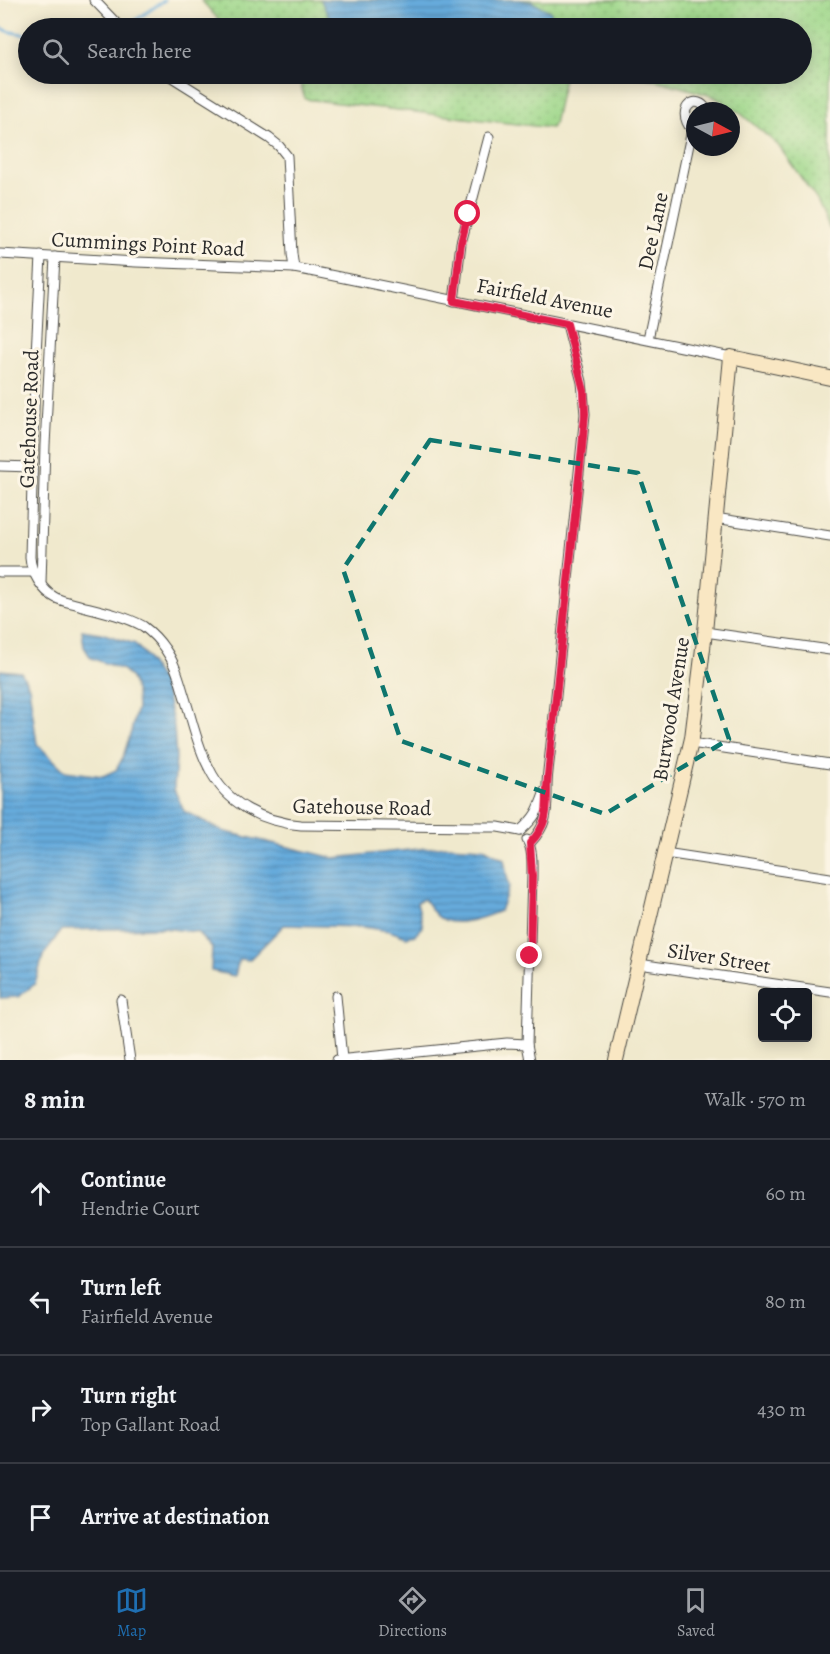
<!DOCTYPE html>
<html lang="en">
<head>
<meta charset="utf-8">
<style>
	:root { --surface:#171b24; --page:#20242c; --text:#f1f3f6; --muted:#9ea1a6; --line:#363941; --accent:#1f6fb2 }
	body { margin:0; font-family:Alegreya,serif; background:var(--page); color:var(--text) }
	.controls { position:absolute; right:18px; bottom:18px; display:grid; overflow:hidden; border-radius:6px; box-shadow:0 3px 15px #0003 }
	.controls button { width:54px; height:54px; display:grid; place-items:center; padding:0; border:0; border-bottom:2px solid var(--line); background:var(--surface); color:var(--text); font:30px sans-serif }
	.compass { position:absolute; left:686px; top:102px; width:54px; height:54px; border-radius:50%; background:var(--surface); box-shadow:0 3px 15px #0003; rotate:97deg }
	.stop { position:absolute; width:18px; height:18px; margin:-14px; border:4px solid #e11d48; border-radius:50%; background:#fff }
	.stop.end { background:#e11d48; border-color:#fff; box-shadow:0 2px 6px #0008 }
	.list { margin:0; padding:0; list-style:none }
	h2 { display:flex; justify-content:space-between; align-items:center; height:78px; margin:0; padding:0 24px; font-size:26px }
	h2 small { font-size:20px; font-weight:400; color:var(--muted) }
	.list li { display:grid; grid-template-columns:39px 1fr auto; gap:18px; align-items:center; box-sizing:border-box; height:108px; padding:0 24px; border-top:2px solid var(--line) }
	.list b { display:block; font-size:22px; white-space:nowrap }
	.list p { margin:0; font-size:20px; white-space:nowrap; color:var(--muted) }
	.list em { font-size:20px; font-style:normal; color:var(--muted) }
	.icon { flex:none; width:33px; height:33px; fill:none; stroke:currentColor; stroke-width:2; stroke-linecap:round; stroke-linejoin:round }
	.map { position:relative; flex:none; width:830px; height:1060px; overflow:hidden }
	.search { position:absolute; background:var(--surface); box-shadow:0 3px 15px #0003; left:18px; right:18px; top:18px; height:66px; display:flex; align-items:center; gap:15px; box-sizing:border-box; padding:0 21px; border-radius:33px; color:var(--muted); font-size:22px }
	.sheet { height:510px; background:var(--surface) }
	nav { display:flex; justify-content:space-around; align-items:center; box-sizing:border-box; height:84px; border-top:2px solid var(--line); background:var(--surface); font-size:16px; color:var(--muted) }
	nav a { display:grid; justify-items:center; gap:3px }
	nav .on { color:var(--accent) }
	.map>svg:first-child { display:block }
</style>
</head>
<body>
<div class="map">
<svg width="830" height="1060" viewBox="0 0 830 1060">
	<defs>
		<pattern id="grass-dots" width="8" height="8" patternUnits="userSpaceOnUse" patternTransform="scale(1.5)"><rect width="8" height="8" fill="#9ed78a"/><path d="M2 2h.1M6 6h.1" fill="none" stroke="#88b977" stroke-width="1.8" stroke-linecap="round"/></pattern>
		<pattern id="water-rules" width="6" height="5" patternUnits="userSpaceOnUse" patternTransform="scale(1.5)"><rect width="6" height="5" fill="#66abdc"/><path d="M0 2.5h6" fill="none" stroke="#548bb3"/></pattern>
	</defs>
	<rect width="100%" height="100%" fill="#fcf5e5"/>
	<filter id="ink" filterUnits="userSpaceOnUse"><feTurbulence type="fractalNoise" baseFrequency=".0167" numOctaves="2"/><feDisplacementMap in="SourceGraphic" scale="12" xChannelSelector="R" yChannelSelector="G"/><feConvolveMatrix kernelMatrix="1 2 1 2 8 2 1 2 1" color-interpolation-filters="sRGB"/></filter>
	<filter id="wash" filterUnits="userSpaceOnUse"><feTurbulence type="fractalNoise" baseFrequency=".008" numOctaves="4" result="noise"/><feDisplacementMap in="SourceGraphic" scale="24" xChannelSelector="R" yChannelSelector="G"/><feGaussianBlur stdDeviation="1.35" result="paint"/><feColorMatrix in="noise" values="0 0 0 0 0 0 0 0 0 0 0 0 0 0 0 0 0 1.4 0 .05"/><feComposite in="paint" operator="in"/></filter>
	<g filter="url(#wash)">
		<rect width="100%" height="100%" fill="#f0e9cd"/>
		<g fill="url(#grass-dots)" stroke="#64815a" stroke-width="1.5">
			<polygon points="201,0 830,0 830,229 817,200 778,145 739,112 713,96 652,79 616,74 802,74 802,28 226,28"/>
			<polygon points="293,74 565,74 554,124 551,128 305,99 299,79"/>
		</g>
		<g fill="url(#water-rules)" stroke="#486b84" stroke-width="1.5">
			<path d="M 321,0 L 518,0 L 532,2 L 550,11 C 554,17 549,23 546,28 L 409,28 C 405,27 400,24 396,23 C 391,23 386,24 381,24 C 349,26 335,37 321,0 Z"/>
			<path d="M 82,630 L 101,633 L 135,644 L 145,655 L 164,685 L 174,726 L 176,758 L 174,789 L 184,811 L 222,831 L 334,858 L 447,846 L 484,848 L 504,859 L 509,887 L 500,911 C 483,918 451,930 436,915 C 431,910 428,904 424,899 L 417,902 L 423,927 L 415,935 L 406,937 L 390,931 L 362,927 L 284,925 L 249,960 L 239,959 L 235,976 L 211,971 L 212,947 L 197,932 L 162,928 L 61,930 L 43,956 L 35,984 L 18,997 L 0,998 L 0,670 L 21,672 L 29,687 L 37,744 L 65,771 L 103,776 L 116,770 L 123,757 L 131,732 L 137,708 L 136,693 L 131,678 L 123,670 L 91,658 L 84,647 Z"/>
		</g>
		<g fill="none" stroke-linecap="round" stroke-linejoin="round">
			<g stroke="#66abdc" stroke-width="3">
				<polyline points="133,22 165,0"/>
				<polyline points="0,28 11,32 28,35"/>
			</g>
		</g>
	</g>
	<g filter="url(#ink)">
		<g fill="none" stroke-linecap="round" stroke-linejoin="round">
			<g stroke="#494843" stroke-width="11">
				<g id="street">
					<polyline points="94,0 121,28"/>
					<polyline points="167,74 269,138 279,146 287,156 292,254 294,268"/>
					<polyline points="0,254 136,262 294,268 310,271 731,357"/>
					<path d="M 41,256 L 35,374 L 30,557 C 31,572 42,591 56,598 C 64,602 74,603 82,606 C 102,611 125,616 143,626 C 151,632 159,640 165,649 C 175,663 179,678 184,695 C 192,719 197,746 209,768 C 226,804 263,822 301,825 L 481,827 L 498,827 L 520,831"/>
					<polyline points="454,301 461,243 489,137"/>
					<path d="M 648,339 L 692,130 C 673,107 699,92 707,111"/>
					<polyline points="0,466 32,467"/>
					<polyline points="715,518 830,536"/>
					<polyline points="0,572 33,572"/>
					<polyline points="41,583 45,445 55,257"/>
					<polyline points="705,632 830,650"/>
					<polyline points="691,743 830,764"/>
					<path d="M 520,831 C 536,817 538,811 545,791"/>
					<path d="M 527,840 C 533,850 532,864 532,876 L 527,1044 L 530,1060"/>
					<path d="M 530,843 C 548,824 547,812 547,787 C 547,772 550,758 551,744 L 585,414 L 582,382 L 567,324"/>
					<polyline points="665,853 830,878"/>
					<polyline points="639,964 830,992"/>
					<polyline points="336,996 342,1059"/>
					<polyline points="121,1000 130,1060"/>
					<polyline points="337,1060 507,1043 527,1044"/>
				</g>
			</g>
			<g stroke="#494843" stroke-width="16">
				<polyline id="secondary" points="616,1060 692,738 705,632 731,357 830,378"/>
			</g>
			<use href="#street" stroke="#fff" stroke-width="9"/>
			<use href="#secondary" stroke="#f9e7c3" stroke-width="14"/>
		</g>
	</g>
	<g fill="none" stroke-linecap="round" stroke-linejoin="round" filter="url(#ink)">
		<path stroke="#e11d48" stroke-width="8" d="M 468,214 L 461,243 L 454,301 L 567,324 L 584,391 L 585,414 L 582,448 L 551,744 C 550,758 548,772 547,787 C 547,810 548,825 530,843 L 532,876 L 530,956"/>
	</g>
	<path fill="none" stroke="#0f766e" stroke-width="4.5" stroke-dasharray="12 8" stroke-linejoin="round" d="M 430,440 L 638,473 L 729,739 L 605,814 L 401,741 L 343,569 Z"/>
	<g text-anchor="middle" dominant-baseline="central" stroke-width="6" stroke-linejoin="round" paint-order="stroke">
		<g font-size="21" fill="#2b2b2b" stroke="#fcf5e5">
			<text transform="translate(653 231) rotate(-78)">Dee Lane</text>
			<text transform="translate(148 244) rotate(3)">Cummings Point Road</text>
			<text transform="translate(545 298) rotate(11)">Fairfield Avenue</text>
			<text transform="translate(29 419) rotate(-88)">Gatehouse Road</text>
			<text transform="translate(671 709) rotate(-81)">Burwood Avenue</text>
			<text transform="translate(362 807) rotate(1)">Gatehouse Road</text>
			<text transform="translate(719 958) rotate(9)">Silver Street</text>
		</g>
	</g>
</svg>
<div class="controls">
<button><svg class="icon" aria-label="locate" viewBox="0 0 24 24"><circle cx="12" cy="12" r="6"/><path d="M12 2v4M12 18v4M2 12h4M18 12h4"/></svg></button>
</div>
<svg class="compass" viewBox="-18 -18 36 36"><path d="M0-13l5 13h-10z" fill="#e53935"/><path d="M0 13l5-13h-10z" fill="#9ea1a6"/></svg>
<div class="stop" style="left:468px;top:214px"></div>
<div class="stop end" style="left:530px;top:956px"></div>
<div class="search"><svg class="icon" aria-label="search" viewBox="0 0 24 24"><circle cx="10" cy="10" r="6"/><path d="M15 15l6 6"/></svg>Search here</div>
</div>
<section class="sheet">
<h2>8 min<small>Walk · 570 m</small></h2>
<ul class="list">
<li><svg class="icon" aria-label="ahead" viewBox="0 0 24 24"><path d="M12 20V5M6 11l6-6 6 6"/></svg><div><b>Continue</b><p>Hendrie Court</p></div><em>60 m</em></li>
<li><svg class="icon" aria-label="left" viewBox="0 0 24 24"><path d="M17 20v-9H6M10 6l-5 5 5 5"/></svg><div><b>Turn left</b><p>Fairfield Avenue</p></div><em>80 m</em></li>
<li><svg class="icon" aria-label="right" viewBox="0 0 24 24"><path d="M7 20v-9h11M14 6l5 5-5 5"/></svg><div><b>Turn right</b><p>Top Gallant Road</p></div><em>430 m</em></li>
<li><svg class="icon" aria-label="arrive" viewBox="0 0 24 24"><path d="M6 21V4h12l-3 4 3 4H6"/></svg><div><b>Arrive at destination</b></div></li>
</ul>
</section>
<nav>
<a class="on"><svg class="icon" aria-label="map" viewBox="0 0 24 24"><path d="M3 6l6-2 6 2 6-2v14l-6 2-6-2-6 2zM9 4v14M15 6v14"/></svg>Map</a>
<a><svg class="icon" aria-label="directions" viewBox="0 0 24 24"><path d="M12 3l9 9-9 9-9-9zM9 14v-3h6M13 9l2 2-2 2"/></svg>Directions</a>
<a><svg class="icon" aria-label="saved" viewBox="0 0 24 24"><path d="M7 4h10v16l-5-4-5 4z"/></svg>Saved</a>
</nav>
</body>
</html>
